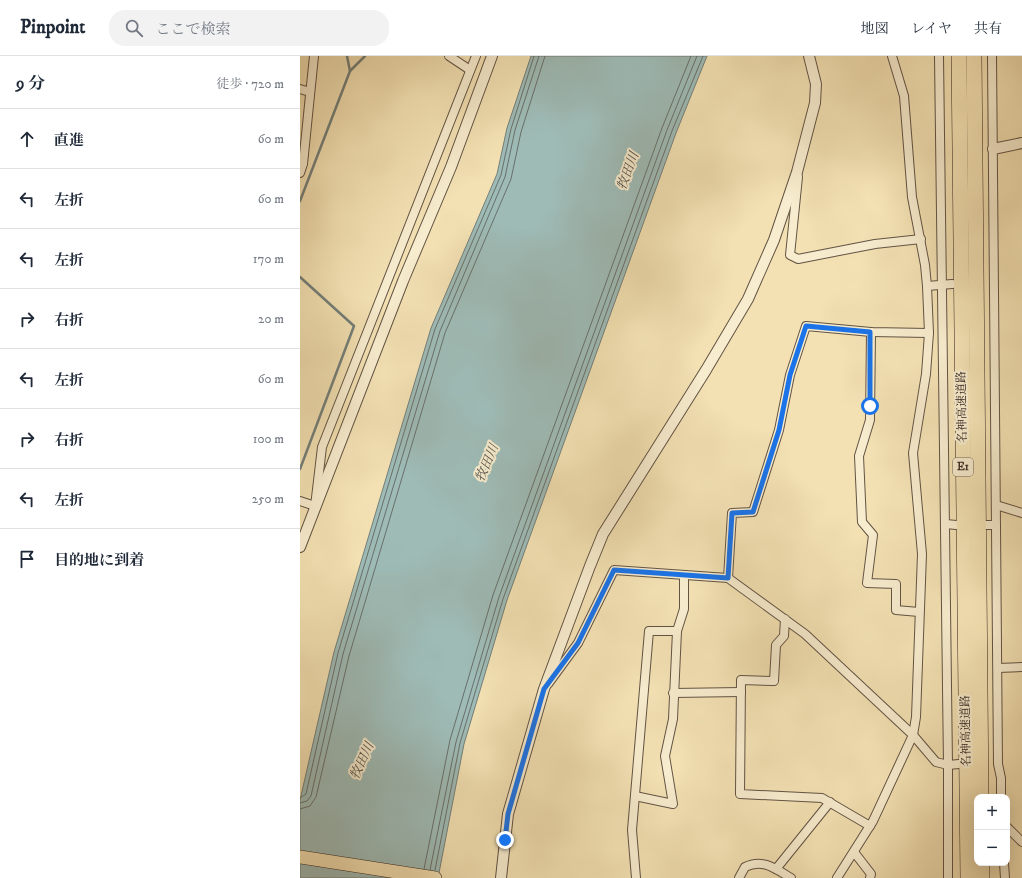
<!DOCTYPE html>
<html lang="ja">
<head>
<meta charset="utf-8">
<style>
	:root { --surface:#fff; --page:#f2f2f3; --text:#1f2937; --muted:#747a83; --line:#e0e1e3 }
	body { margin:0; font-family:"IM FELL DW Pica","Noto Serif JP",serif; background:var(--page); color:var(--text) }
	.controls { position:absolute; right:12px; bottom:12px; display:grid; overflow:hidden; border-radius:8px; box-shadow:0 4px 16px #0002 }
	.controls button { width:36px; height:36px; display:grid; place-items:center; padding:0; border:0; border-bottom:1px solid var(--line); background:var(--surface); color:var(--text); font:20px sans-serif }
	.stop { position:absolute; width:12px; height:12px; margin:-9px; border:3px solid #1a73e8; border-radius:50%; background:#fff }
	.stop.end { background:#1a73e8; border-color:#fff; box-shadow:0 1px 4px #0008 }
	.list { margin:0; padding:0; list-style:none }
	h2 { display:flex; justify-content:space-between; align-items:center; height:52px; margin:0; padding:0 16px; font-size:17px }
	h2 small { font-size:13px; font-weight:400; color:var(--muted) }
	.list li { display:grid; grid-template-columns:26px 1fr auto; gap:12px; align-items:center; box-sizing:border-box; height:60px; padding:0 16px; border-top:1px solid var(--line) }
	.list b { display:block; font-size:15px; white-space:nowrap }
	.list em { font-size:13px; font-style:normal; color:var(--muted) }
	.icon { flex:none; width:22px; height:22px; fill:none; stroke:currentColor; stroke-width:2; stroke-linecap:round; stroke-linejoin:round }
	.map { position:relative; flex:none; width:722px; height:822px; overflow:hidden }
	header { display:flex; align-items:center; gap:24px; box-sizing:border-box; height:56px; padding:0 20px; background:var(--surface); border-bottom:1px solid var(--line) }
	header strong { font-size:19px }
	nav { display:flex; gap:22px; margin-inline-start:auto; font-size:14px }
	.search { width:280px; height:36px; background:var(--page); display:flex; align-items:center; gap:10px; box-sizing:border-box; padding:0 14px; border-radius:16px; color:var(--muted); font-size:15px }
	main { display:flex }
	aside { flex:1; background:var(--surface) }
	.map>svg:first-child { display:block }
</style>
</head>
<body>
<header>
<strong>Pinpoint</strong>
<div class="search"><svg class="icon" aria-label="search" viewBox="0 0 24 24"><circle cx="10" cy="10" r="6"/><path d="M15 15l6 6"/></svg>ここで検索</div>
<nav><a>地図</a><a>レイヤ</a><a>共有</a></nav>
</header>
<main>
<aside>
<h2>9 分<small>徒歩 · 720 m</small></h2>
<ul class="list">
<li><svg class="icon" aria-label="ahead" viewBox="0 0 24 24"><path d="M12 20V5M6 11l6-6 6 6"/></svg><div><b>直進</b></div><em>60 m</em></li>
<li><svg class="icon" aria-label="left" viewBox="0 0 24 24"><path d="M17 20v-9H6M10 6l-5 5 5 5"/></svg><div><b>左折</b></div><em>60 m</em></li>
<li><svg class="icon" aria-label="left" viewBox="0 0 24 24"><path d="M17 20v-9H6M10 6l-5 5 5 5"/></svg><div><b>左折</b></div><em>170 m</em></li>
<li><svg class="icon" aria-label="right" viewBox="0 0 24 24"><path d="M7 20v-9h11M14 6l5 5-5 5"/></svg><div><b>右折</b></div><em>20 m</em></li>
<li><svg class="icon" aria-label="left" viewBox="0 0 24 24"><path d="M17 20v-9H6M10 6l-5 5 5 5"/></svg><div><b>左折</b></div><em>60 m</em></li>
<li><svg class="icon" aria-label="right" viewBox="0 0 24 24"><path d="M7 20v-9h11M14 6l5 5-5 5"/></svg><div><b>右折</b></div><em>100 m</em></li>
<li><svg class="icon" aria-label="left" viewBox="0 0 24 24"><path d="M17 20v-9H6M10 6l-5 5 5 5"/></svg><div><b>左折</b></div><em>250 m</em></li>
<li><svg class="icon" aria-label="arrive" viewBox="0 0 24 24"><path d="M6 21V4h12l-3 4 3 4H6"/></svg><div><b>目的地に到着</b></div></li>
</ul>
</aside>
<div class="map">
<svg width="722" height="822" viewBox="0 0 722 822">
	<rect width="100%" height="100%" fill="#f3e1b3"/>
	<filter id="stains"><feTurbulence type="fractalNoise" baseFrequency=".005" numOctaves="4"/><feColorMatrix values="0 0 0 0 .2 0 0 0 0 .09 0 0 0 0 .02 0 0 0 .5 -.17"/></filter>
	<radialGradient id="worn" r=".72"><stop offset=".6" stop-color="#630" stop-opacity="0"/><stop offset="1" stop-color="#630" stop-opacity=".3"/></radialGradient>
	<polygon fill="#9ebbb6" stroke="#737f7a" points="231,0 407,0 376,77 207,544 164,688 138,822 0,822 0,744 34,596 131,272 197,118 207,72"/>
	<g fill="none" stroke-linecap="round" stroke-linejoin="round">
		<g stroke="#68706a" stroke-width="1">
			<polyline points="0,742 6,738 38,597 135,273 201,119 211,73 234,0"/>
			<polyline points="0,747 7,745 11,740 43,598 140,275 205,121 215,74 239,0"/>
			<polyline points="0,753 10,750 16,741 49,600 145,277 211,123 221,76 245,0"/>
			<polyline points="124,813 150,684 193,539 362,72 391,0"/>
			<polyline points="130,814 156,686 199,541 367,74 397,0"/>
			<polyline points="135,814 160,687 203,543 372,75 403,0"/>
		</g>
		<g stroke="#737f7a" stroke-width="2.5">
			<polyline points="47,0 50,15"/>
			<polyline points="0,145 50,15 65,0"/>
			<polyline points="0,221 54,270 0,413"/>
		</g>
		<g stroke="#625344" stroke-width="10">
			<g id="minor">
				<polyline points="149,0 170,14"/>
				<polyline points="639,0 648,709 648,822"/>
				<polyline points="692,0 698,708 701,722 701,741"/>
				<polyline points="0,33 10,36"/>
				<polyline points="0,117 3,108 14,0"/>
				<polyline points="498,121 490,199 498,203 575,188 621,183"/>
				<polyline points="627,230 652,228"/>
				<polyline points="571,276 570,364 559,400 562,466 573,479 567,527 596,528 596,554 619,556"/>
				<polyline points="0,445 15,450 22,391 176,0"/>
				<polyline points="696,449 722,457"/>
				<polyline points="646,468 656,469"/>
				<polyline points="686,469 696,469"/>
				<polyline points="428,522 432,457 453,456 479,374 490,319 506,270 571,276 629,277"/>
				<polyline points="485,563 484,580 476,589 474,625 441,624 440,738 522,742 570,770"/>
				<polyline points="698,612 722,611"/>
				<polyline points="248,628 278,587 314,514 428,522 505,578 613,679 636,706 648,709 659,708"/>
				<polyline points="373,637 441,636"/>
				<polyline points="335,740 373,748 365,700 373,663 377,575 384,553 384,519"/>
				<polyline points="707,771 722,786"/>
				<polyline points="554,796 571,818 570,822"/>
				<polyline points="704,807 705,822"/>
				<polyline points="476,813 530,746"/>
				<polyline points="336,822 332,774 349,575 377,575"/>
				<path d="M 439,822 L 445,811 C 463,802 476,813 491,822"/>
				<polyline points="537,822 573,765 613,679 616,661 622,498 613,397 626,318 629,277 627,230 625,209 612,141 604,40 592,0"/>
			</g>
		</g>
		<g stroke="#625344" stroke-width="12">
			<g id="tertiary">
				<polyline points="693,93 722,87"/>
				<polyline points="0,491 103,225 151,111 192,0"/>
				<polyline points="201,822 208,758 244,633 290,510 303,478 406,314 448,243 474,184 497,116 515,47 516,28 509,0"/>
			</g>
		</g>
		<g stroke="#32241f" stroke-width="14">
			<polyline id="primary" points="0,801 135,822"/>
		</g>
		<g stroke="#32241f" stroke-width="16">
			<g id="motorway">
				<polyline points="659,0 668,822"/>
				<polyline points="674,0 681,741"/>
				<polyline points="682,807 682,822"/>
			</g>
		</g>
		<use href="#minor" stroke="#f7ecce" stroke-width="8"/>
		<use href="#tertiary" stroke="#f7ecce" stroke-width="10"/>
		<use href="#primary" stroke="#f3e1b3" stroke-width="13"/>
		<use href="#motorway" stroke="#f3e1b3" stroke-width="15"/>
	</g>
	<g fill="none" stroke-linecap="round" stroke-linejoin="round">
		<polyline stroke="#1a73e8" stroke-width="5" points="205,784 208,758 244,633 278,587 314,514 428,522 432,457 453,456 479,374 490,319 506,270 570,276 570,350"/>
	</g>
	<g text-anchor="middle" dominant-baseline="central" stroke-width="4" stroke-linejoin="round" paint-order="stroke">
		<rect fill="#f7ecce" stroke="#6d6054" stroke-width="1" x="653" y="402" width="20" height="18" rx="3"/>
		<g font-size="11" font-weight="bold" fill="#32241f">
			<text x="663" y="411">E1</text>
		</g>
		<g font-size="12" fill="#32241f" stroke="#f7ecce">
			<text transform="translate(662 351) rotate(-91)">名神高速道路</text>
			<text transform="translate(666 675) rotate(-91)">名神高速道路</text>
		</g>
		<g font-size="13" font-style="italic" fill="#52514c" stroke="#f7ecce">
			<text transform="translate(328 115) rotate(-70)">牧田川</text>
			<text transform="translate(187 407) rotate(-67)">牧田川</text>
			<text transform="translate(62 705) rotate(-65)">牧田川</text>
		</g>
	</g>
	<rect width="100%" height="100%" filter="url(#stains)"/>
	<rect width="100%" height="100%" fill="url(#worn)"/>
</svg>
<div class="controls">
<button>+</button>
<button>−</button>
</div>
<div class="stop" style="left:570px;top:350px"></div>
<div class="stop end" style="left:205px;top:784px"></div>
</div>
</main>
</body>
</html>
